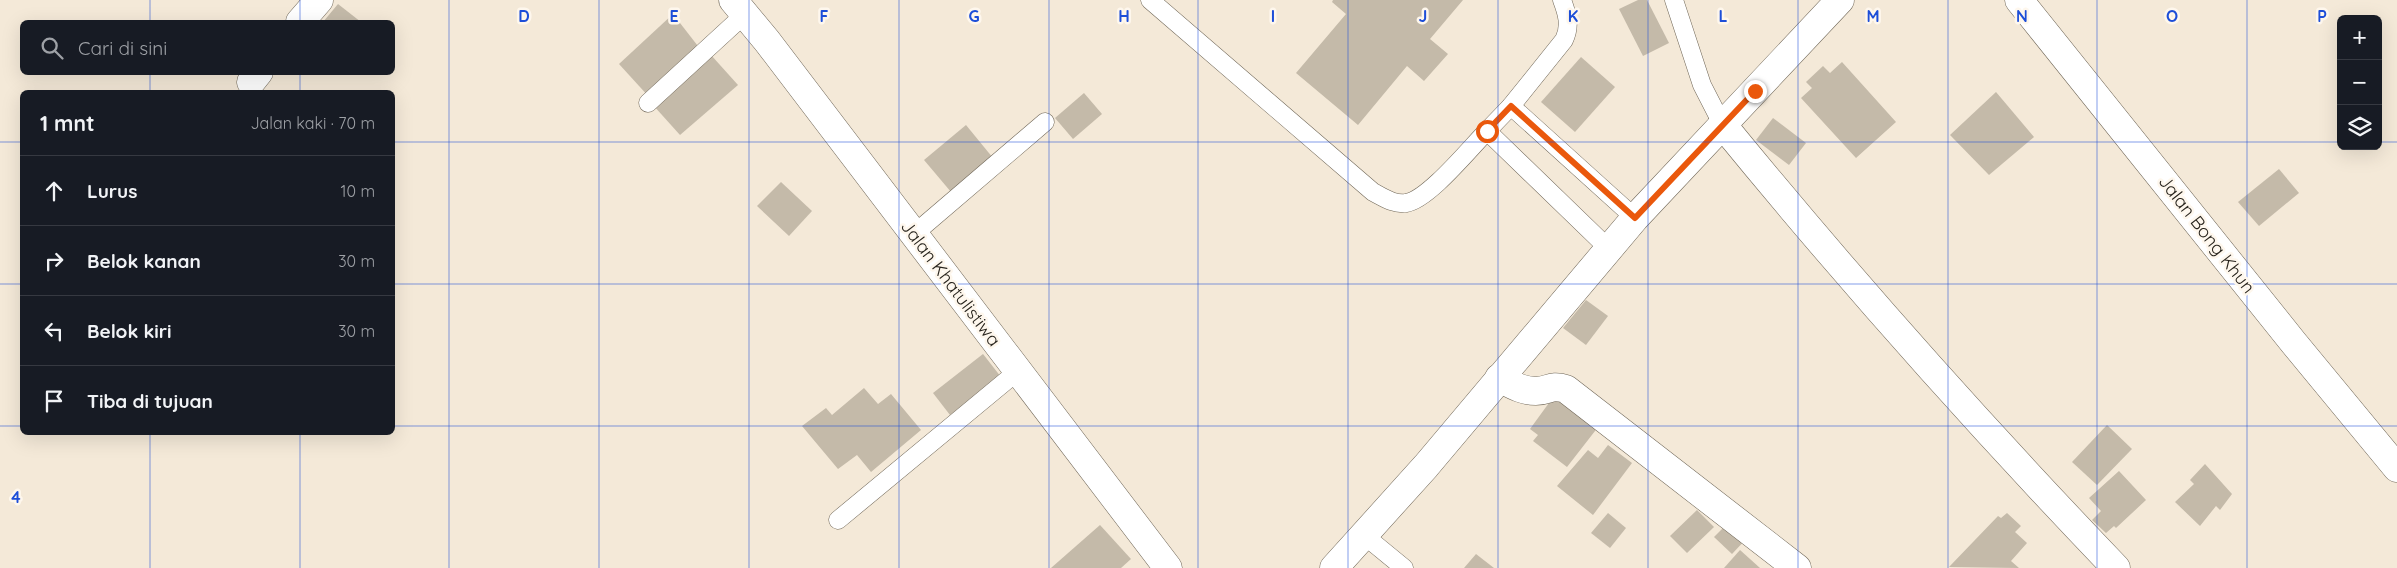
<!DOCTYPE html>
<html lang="id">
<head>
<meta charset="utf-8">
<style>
	:root { --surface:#171b24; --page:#20242c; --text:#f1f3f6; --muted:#9ea1a6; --line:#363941 }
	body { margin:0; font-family:Quicksand,sans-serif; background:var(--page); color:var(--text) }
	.controls { position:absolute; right:15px; top:15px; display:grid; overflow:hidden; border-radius:8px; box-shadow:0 5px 20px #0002 }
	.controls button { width:45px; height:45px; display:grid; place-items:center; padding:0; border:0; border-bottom:1px solid var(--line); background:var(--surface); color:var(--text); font:25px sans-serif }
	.stop { position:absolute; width:15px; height:15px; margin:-11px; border:4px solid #ea580c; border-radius:50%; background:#fff }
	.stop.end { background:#ea580c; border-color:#fff; box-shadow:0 1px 5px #0008 }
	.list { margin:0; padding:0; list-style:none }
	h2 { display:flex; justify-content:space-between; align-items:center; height:65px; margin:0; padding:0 20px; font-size:21px }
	h2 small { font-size:16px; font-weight:400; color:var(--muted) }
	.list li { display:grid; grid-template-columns:32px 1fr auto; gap:15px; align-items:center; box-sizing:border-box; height:70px; padding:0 20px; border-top:1px solid var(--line) }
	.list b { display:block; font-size:19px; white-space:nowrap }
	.list em { font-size:16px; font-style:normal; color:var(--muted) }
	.icon { flex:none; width:28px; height:28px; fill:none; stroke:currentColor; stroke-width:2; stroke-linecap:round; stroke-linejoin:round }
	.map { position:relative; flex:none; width:2397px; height:568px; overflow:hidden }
	.search { position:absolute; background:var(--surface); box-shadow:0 5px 20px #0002; left:20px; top:20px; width:375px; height:55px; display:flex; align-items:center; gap:12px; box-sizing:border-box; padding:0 18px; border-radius:8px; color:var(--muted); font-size:19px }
	.panel { position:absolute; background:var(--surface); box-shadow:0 5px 20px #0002; left:20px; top:90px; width:375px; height:345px; border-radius:8px }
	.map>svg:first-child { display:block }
</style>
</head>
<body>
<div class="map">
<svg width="2397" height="568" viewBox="0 0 2397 568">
	<rect width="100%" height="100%" fill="#f4e9d8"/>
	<g fill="#c4baa9">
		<polygon points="1333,0 1463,0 1430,39 1448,54 1424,81 1407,66 1358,125 1296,73 1346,14 1332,2"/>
		<polygon points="1638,0 1647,0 1669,43 1643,56 1619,9"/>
		<polygon points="338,4 361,22 323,22"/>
		<polygon points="673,14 701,50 650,98 619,64"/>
		<polygon points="711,55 738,85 680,135 653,105"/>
		<polygon points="1581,57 1615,87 1575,132 1541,102"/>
		<polygon points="1842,62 1896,122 1856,158 1801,98 1812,88 1806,82 1823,66 1830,73"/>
		<polygon points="1996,92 2034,137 1989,175 1950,135"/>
		<polygon points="1084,93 1102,114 1073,139 1055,118"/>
		<polygon points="1773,118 1806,143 1789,165 1756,140"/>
		<polygon points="966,125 993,158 951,192 924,160"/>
		<polygon points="2279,169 2299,193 2259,226 2238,202"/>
		<polygon points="781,182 812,211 789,236 757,206"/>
		<polygon points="1586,300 1608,316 1586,345 1563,328"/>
		<polygon points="983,354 1001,377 950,415 933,393"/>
		<polygon points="864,388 878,404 891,394 921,430 871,472 857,455 838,469 802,426 826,408 832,415"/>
		<polygon points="1554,396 1602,422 1567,467 1533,441 1538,435 1530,429"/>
		<polygon points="2107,425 2132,449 2097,485 2072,462"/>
		<polygon points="1608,445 1632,463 1593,515 1557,486 1588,450 1598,458"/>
		<polygon points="2205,464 2232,494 2220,510 2216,506 2200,526 2175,502 2194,484 2190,480"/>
		<polygon points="2119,471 2146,500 2116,528 2114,526 2106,533 2092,520 2101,511 2089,498"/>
		<polygon points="1697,510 1714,527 1687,553 1670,536"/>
		<polygon points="1608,513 1626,528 1610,548 1591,533"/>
		<polygon points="2007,513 2021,526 2015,532 2027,543 2011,561 2019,568 1949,567 1998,516 2001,518"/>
		<polygon points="1731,520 1748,537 1732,554 1714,537"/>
		<polygon points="1100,525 1131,559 1121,568 1051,568"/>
		<polygon points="1740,550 1760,568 1724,568"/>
		<polygon points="1476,554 1494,568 1464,568"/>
	</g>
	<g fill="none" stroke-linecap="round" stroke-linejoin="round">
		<g stroke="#6f6657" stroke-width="19">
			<g id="service">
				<path d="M 1150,0 L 1373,192 C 1383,197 1394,205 1406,203 C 1428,200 1470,148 1487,131"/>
				<path d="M 1562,0 C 1567,13 1571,26 1564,40 L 1511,106 L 1487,131 L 1609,249"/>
				<polyline points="1674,0 1702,85 1722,124"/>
				<polyline points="648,103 745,14"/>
				<polyline points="1511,106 1635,218"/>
				<polyline points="914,234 1045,122"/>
				<polyline points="838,520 1018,371"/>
				<polyline points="1365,536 1404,568"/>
			</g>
		</g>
		<g stroke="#6f6657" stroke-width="29">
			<g id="minor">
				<polyline points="2019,0 2293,342 2397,468"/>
				<polyline points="300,22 319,0"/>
				<polyline points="251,82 259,72"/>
				<path d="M 1722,124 C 1847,277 1979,425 2116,568"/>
				<path d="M 1499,378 C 1511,384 1521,391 1536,391 C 1549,391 1550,384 1566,389 L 1797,568"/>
				<polyline points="1334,568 1426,466 1635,218 1840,0"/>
			</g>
		</g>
		<g stroke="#6f6657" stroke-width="29">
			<polyline id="tertiary" points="733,0 767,41 1168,568"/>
		</g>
		<use href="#service" stroke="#fff" stroke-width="18"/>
		<use href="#minor" stroke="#fff" stroke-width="28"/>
		<use href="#tertiary" stroke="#fff" stroke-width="28"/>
	</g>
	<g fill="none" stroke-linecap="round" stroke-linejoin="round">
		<polyline stroke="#ea580c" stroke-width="6" points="1487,131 1511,106 1635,218 1755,91"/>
	</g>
	<path fill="none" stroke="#1d4ed8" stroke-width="1" stroke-opacity="0.55" d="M 150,0 L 150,22M 300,0 L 300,22M 449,0 L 449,568M 599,0 L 599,568M 749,0 L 749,568M 899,0 L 899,568M 1049,0 L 1049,568M 1198,0 L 1198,568M 1348,0 L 1348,568M 1498,0 L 1498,568M 1648,0 L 1648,568M 1798,0 L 1798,568M 1948,0 L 1948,568M 2097,0 L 2097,568M 2247,0 L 2247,568M 150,72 L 150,92M 300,72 L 300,92M 0,142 L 22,142M 392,142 L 2341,142M 2378,142 L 2397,142M 0,284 L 22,284M 392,284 L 2397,284M 0,426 L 22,426M 392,426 L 2397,426M 150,432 L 150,568M 300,432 L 300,568"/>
	<g text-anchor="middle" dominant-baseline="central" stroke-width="5" stroke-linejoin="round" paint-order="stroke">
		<g font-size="18" fill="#28241d" stroke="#fef7ed">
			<text transform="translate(2207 234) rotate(52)">Jalan Bong Khun</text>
			<text transform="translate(951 283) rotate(53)">Jalan Khatulistiwa</text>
		</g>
	</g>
	<g font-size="16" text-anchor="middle" font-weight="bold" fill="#1d4ed8" stroke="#fef7ed" stroke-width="5" stroke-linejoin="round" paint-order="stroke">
		<text x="524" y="22">D</text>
		<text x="674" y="22">E</text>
		<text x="824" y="22">F</text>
		<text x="974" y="22">G</text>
		<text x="1124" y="22">H</text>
		<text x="1273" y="22">I</text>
		<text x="1423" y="22">J</text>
		<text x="1573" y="22">K</text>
		<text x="1723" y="22">L</text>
		<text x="1873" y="22">M</text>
		<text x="2022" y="22">N</text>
		<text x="2172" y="22">O</text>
		<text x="2322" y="22">P</text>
		<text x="16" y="503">4</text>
	</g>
</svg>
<div class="controls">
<button>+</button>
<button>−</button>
<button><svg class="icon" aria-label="layers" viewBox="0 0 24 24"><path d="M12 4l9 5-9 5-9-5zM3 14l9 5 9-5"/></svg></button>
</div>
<div class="stop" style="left:1487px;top:131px"></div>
<div class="stop end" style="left:1755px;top:91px"></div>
<div class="search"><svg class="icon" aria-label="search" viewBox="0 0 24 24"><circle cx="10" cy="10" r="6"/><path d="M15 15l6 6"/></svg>Cari di sini</div>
<section class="panel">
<h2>1 mnt<small>Jalan kaki · 70 m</small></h2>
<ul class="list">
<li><svg class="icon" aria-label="ahead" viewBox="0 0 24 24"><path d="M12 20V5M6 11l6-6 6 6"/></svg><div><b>Lurus</b></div><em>10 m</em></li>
<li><svg class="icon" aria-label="right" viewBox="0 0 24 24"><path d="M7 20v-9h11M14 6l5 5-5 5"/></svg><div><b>Belok kanan</b></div><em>30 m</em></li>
<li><svg class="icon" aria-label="left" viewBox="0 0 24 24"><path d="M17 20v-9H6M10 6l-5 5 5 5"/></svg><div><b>Belok kiri</b></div><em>30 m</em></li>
<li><svg class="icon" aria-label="arrive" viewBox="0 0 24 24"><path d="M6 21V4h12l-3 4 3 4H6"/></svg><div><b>Tiba di tujuan</b></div></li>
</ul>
</section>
</div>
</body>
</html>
